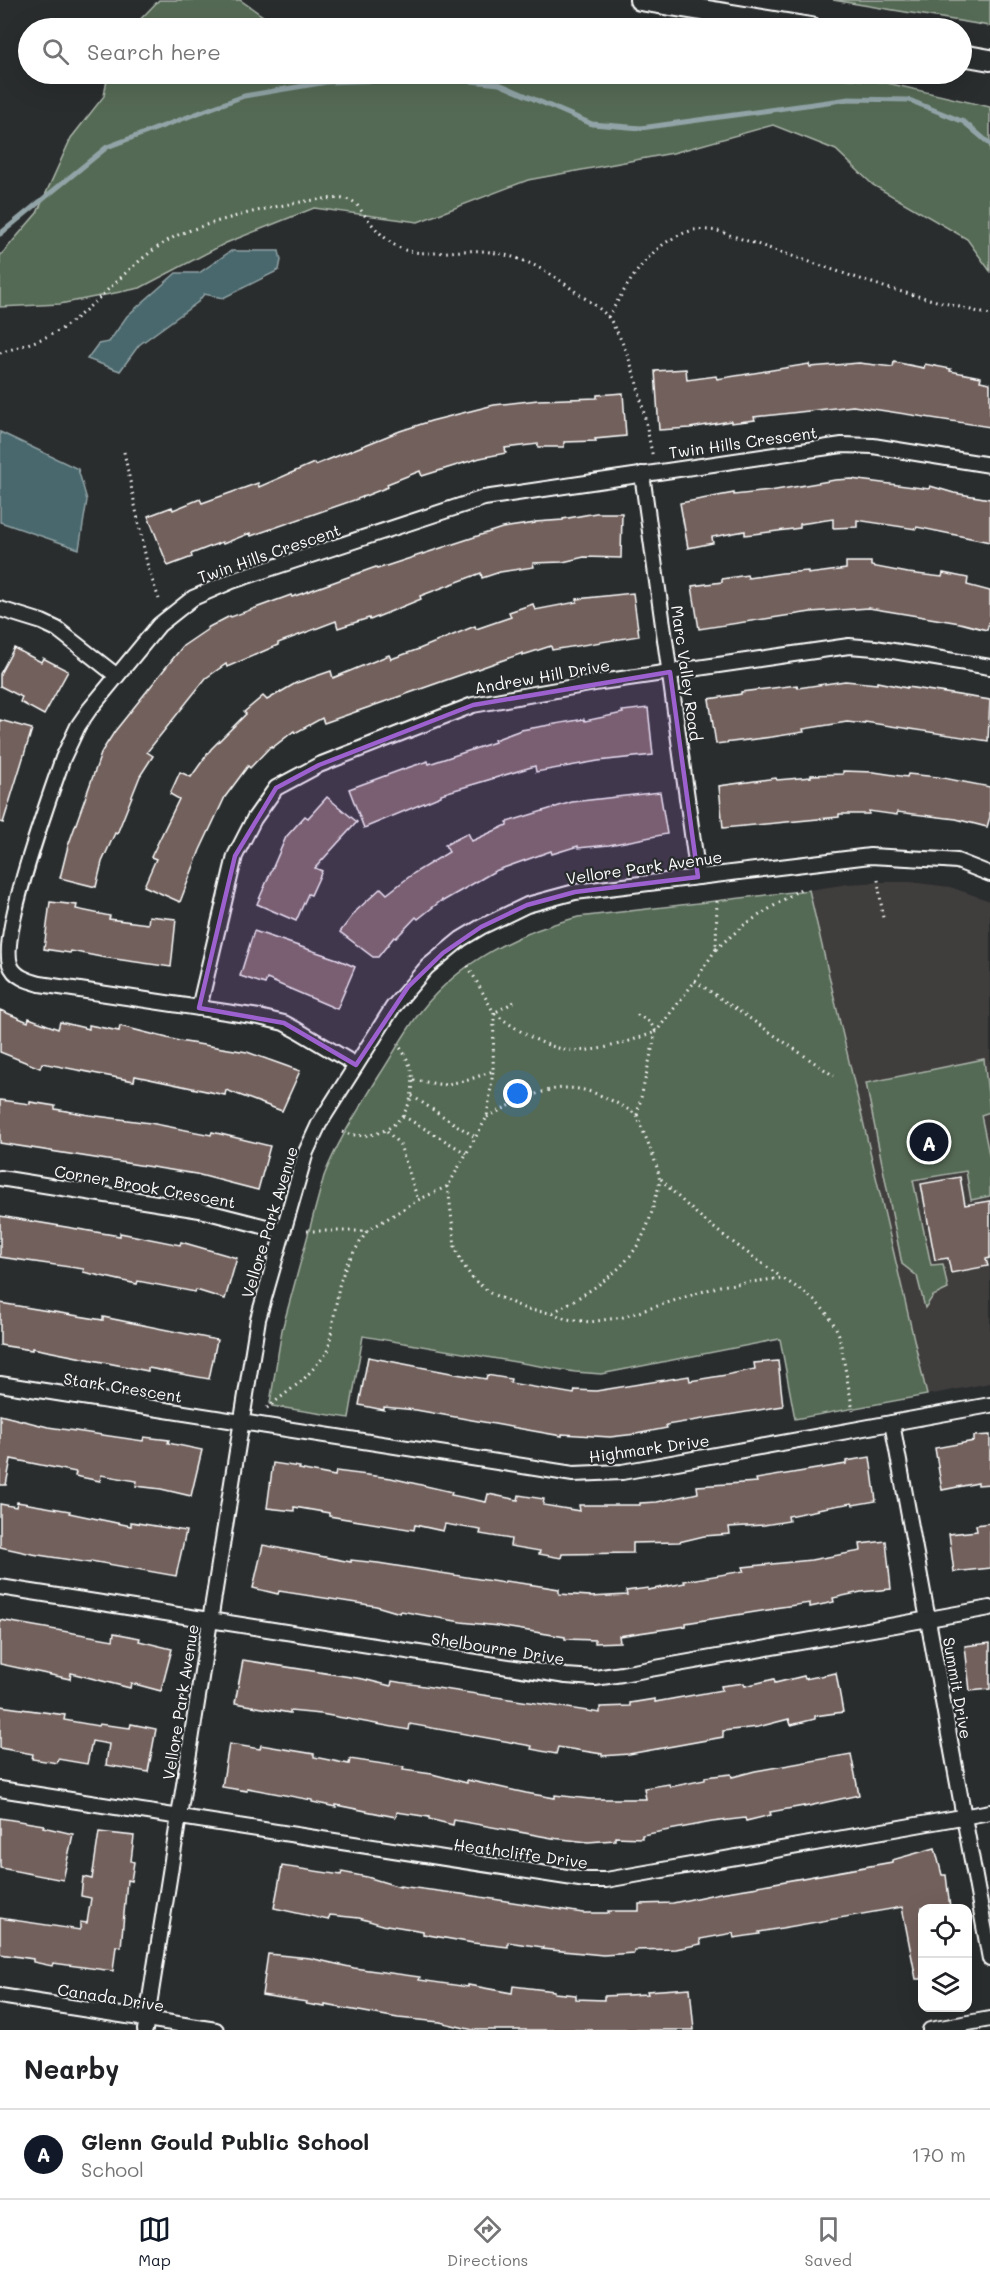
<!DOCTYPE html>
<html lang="en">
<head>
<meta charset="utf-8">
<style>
	:root { --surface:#fff; --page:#f6f6f6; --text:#202124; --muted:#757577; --line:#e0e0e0; --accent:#111827 }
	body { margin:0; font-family:Mali,sans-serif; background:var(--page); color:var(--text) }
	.controls { position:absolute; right:18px; bottom:18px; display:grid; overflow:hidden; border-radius:12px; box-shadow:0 6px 24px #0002 }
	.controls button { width:54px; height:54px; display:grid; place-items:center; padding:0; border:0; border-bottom:2px solid var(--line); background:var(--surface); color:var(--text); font:30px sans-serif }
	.you { position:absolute; left:518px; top:1094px; width:21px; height:21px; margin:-15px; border:4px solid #fff; border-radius:50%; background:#1a73e8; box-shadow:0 0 0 9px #1a73e833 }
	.badge { display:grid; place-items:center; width:39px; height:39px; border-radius:50%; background:var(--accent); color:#fff; font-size:20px; font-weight:700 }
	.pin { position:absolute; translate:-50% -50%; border:3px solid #fff; box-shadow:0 2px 6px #0006 }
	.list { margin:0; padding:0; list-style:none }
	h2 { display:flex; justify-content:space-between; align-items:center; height:78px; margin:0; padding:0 24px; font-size:26px }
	h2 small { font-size:20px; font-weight:400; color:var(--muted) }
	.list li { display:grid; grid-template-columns:39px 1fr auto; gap:18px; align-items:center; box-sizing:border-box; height:90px; padding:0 24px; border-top:2px solid var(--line) }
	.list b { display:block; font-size:22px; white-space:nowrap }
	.list p { margin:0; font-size:20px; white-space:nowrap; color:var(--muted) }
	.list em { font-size:20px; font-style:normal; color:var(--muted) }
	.icon { flex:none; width:33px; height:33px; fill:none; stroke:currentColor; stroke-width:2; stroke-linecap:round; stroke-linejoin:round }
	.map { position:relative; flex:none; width:990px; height:2030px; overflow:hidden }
	.search { position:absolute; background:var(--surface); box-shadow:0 6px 24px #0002; left:18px; right:18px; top:18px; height:66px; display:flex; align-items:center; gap:15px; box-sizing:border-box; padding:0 21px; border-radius:33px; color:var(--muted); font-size:22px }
	.sheet { height:168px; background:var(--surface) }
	nav { display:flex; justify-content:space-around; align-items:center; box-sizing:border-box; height:84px; border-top:2px solid var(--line); background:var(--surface); font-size:16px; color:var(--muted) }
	nav a { display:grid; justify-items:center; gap:3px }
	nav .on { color:var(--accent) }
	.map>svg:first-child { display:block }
</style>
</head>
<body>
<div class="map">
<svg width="990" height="2030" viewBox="0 0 990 2030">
	<rect width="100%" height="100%" fill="#2a2d2e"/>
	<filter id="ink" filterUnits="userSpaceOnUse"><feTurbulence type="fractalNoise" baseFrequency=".0167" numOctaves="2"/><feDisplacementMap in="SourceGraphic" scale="12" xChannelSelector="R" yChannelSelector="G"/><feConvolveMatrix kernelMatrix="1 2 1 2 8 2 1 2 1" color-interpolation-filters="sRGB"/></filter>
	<g filter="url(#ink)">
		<polygon fill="#403c3c" points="881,882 910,882 950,887 990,901 990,1383 927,1395 809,890 848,884"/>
		<g fill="#556a55" stroke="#aab4aa" stroke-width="1.5">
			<polygon points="159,0 240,0 266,18 365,28 132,28"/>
			<polygon points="833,0 990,0 990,26"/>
			<polygon points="108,74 800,74 883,82 990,107 990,271 967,239 873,185 836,150 773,125 673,153 528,180 418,222 314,208 226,243 140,288 60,304 0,307 0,256 37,213 71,138 104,96"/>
			<path d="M 809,890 L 927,1395 L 795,1419 L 780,1339 L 601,1374 L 575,1372 L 363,1336 L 349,1418 L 272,1406 L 270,1403 L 282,1330 L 324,1176 C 338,1140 359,1109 379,1076 C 393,1055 405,1031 421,1011 C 461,960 517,933 578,917 Z"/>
			<polygon points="984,1059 990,1112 981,1115 990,1159 990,1196 971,1200 966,1171 913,1180 931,1265 943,1264 948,1289 933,1296 925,1308 917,1276 902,1264 866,1083"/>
		</g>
		<g fill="#49676d" stroke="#92a4a7" stroke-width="1.5">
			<polygon points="231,251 279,251 281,260 279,270 223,298 204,294 198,302 139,345 120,371 87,359 98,344 109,342 127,316 176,273 199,273"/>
			<polygon points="0,432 78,469 87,500 79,549 0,522"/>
		</g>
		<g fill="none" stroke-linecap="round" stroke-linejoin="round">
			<polyline stroke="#92a4a7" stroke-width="5" points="0,234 107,147 244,96 327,82 443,78 499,84 592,124 641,128 849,99 909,100 964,122 990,144"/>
		</g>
		<g fill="#72605c" stroke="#fff" stroke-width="1.5">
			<polygon points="894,362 924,368 925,364 951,369 950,371 981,377 980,381 990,383 990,427 853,406 754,417 755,420 731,423 731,421 690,428 659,430 655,371 686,369 687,380 716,376 717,379 809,364 810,367 859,363 893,367"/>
			<polygon points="623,393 626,436 595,439 596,441 564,442 564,447 538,447 538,444 505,448 506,453 480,458 422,476 420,471 387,484 388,487 360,498 251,536 250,533 223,544 222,542 191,554 192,557 168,566 148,516 172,507 173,510 200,499 202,503 258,483 259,487 314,463 315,465 400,431 431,421 494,405 538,400 597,398 597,395"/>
			<polygon points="851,479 929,489 930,486 954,493 990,499 990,542 917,527 916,529 857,520 857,527 833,528 833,519 800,524 800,528 770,532 745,535 745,531 712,537 713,543 688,548 680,503 734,493 734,495 770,491 835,480"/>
			<polygon points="596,513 622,513 621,558 584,557 563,562 533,563 534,567 500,572 482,578 481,573 420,596 421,599 370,620 369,618 338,628 336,621 278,643 278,645 227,667 226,664 206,678 147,752 153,756 140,776 117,834 115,833 102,862 96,887 60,878 68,846 102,751 115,731 183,646 208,629 207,628 230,616 231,617 291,595 292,597 376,567 377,569 502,528 535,523 535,522 563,520 563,519"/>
			<polygon points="846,562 871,562 871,566 908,573 942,577 943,573 968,578 967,585 990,591 990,619 987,630 960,623 869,608 811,612 699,629 692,586 722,582 722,579 747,575 748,578 782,573 808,571 808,574 846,569"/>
			<polygon points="633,593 639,636 552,650 551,646 523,655 523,653 324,723 322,718 295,733 294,731 272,748 271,746 250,768 248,766 225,797 200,850 180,902 144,886 156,859 151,857 179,799 170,794 180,772 191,777 211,749 246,714 244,712 263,696 267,700 296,683 331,671 333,678 389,655 391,659 419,649 475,626 476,629 511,617 509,612 533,604 535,610 577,602 577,599"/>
			<polygon points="14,648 41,662 43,658 68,671 44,715 20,702 22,697 0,686 0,674"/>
			<polygon points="845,681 877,684 877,682 907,688 907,687 990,700 988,741 865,722 864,724 847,722 803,729 804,732 772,737 716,744 709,699 741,694 741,692 797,685 798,688"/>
			<polygon points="648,708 653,755 598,761 536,772 535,766 441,794 441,796 364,828 349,789 401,770 428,761 429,764 495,742 494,740 521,730 584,719 585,721 623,713 622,711"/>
			<polygon points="0,720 32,729 3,823 0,822"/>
			<polygon points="843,771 874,772 907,777 908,774 938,777 990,787 990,817 987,827 956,819 897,812 897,815 869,811 869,814 839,814 839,817 723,828 719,786 776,778 777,780 811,777 811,775 843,774"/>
			<polygon points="660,792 667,834 609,845 578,848 578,846 552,854 551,851 495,871 443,901 442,900 418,919 416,917 396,938 394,937 378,957 373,957 340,932 356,911 381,888 387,894 414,873 449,852 445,845 468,833 472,841 507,825 507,822 572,802"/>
			<polygon points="327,797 357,822 315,868 322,871 311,895 308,894 296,921 257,904 286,837 305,816 308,818"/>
			<polygon points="50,902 77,905 76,909 110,916 109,919 148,924 149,916 176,919 171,967 101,957 71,951 70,953 44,949"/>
			<polygon points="254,931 337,959 355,967 337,1009 267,979 265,984 240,976"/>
			<polygon points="0,1010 28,1022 29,1018 58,1029 60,1022 89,1029 89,1025 119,1031 120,1026 179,1041 247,1052 300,1071 282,1111 226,1090 225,1095 135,1076 134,1081 42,1063 40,1068 0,1052"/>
			<polygon points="0,1100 30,1104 30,1102 55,1106 55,1109 89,1115 150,1123 211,1135 212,1132 270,1146 258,1190 196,1174 0,1143"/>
			<polygon points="960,1177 965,1205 990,1201 990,1258 986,1259 988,1266 951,1273 948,1258 935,1260 921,1184"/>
			<polygon points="0,1216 120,1236 120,1233 180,1245 181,1242 237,1258 225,1299 196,1290 195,1292 138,1281 137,1284 83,1272 84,1269 0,1257"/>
			<polygon points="0,1303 103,1320 103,1317 217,1340 209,1379 148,1368 148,1371 32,1348 32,1350 0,1345"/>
			<polygon points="368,1357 456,1374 486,1379 487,1375 511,1379 510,1383 574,1394 575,1390 596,1391 689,1376 690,1381 726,1375 755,1369 754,1363 778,1361 783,1406 666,1425 667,1428 636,1434 610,1437 562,1434 562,1436 416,1410 384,1407 384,1410 359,1405"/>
			<polygon points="0,1415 48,1427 143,1441 144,1437 169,1440 168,1443 202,1450 191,1496 161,1489 136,1486 137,1481 101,1475 100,1481 75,1476 76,1472 11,1459 6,1485 0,1485"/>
			<polygon points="990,1435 990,1484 978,1485 978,1483 942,1490 935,1448 974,1441 974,1436"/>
			<polygon points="870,1457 876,1501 853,1505 852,1503 817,1509 818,1510 788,1516 789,1521 764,1525 729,1527 730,1534 704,1536 679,1542 633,1543 633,1553 562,1554 561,1558 539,1554 540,1551 510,1546 511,1539 480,1534 481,1530 445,1524 443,1531 415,1525 414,1530 329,1516 329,1513 294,1507 294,1511 267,1508 273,1463 300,1467 299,1469 335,1476 336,1471 391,1478 452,1492 451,1495 486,1502 488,1494 518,1500 519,1495 544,1499 543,1505 580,1511 579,1505 640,1505 640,1503 657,1502 698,1493 697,1486 757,1482 756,1479 846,1464 846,1461"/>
			<polygon points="17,1502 70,1511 69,1513 131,1526 131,1522 186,1531 176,1576 91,1561 90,1563 32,1554 0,1547 0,1504 16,1507"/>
			<polygon points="990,1523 990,1568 954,1572 949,1534 977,1531 976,1525"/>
			<polygon points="886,1541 891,1589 861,1592 833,1598 834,1602 810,1607 810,1603 774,1608 774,1609 686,1623 686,1626 619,1636 620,1642 595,1643 595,1640 565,1639 565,1637 498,1626 461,1622 401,1611 400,1613 376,1606 279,1591 278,1594 253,1588 263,1545 351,1562 351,1560 378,1563 504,1583 505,1581 534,1585 559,1589 559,1594 590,1596 590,1597 627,1595 626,1591 648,1588 648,1590 685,1583 684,1581 744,1571 743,1567 811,1560 861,1551 860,1544"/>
			<polygon points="0,1620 113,1640 114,1633 140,1638 139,1641 172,1649 161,1691 131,1683 130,1688 71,1673 70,1679 0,1664"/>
			<polygon points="990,1643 990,1689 970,1691 965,1646"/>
			<polygon points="243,1660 363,1679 391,1686 392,1681 600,1713 600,1707 630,1706 630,1703 655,1699 655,1702 722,1690 721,1686 744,1683 745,1686 774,1679 775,1683 804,1676 805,1679 836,1673 843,1712 815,1716 815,1719 791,1725 789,1719 758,1727 723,1731 723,1737 629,1754 602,1756 602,1754 558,1747 556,1754 531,1749 532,1746 410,1724 409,1730 321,1714 290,1711 290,1713 235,1703"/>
			<polygon points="0,1706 65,1715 64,1720 98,1726 99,1724 130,1728 131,1724 156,1729 148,1772 106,1765 109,1744 92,1741 87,1764 58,1759 57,1763 32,1759 33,1754 0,1748"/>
			<polygon points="229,1744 260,1749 261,1745 314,1754 314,1757 349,1764 350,1759 404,1767 403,1770 432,1774 467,1783 467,1780 526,1793 555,1798 555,1795 590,1799 646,1799 644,1788 669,1784 670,1787 705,1780 705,1777 731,1774 732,1777 755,1771 851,1754 859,1795 804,1807 804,1806 770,1812 771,1815 746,1821 745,1818 712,1822 642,1835 642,1838 615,1837 615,1840 588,1842 552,1838 454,1820 453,1825 429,1819 429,1817 397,1812 396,1817 336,1805 336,1807 312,1802 312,1800 247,1788 247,1791 222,1787"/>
			<polygon points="0,1818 44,1825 43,1827 73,1834 63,1880 0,1868"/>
			<polygon points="99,1832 134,1836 131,1861 134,1862 131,1881 127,1880 121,1947 116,1946 113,1971 53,1963 52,1966 33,1962 33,1959 0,1954 0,1918 80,1930 80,1922 87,1923 91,1898 81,1896 83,1877 92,1879"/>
			<polygon points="935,1848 942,1875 946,1875 950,1908 922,1908 922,1979 916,1979 902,1907 759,1932 760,1934 734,1938 733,1933 700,1939 701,1944 676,1949 634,1950 634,1953 603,1955 542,1949 543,1947 508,1942 508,1947 473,1943 423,1934 423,1931 387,1925 386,1926 359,1918 330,1915 328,1920 274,1908 282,1866 341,1875 342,1872 367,1877 400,1887 400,1886 461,1894 583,1913 609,1913 608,1911 639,1911 639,1904 673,1903 720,1893 758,1887 758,1886 892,1862 892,1860"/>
			<polygon points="268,1954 310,1958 354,1968 420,1977 419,1980 468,1987 468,1985 512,1993 513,1986 554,1991 554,1993 576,1995 576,1999 604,2000 604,1996 648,1994 647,1991 690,1988 694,2030 473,2030 440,2022 398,2018 325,2005 325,2007 306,2004 307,2002 262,1995"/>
		</g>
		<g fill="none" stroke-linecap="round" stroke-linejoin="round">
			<g stroke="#fff" stroke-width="18">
				<g id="street">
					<polyline points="642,474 698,877"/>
					<polyline points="0,609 42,622 57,629 117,676"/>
					<polyline points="199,1008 235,856 254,819 276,788 319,765 473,705 601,682 849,646 875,648 990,667"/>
					<path d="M 356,1065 L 297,1030 L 284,1023 L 259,1017 L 40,984 C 29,981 14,977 10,964 C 0,932 50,796 63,758 L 78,726 L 89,710 L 159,625 L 193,598 L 232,581 L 484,498 L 842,445 L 873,446 L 990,465"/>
					<polyline points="0,1178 200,1210 282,1231"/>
					<polyline points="0,1384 573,1474 622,1472 990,1405"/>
					<polyline points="892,1423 990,1959"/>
					<polyline points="0,1587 566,1676 595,1678 622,1674 990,1608"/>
					<polyline points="0,1789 586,1880 606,1880 990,1812"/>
					<polyline points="0,1996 216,2030"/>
					<polyline points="145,2030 258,1319 306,1152 319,1124 393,1007 427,967 461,939 481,927 527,905 575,892 870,856 944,860 957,861 990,874"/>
					<polyline points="930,2030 990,2019"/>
				</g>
			</g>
			<g stroke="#fff" stroke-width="24">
				<g id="secondary">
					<polyline points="640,0 811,28"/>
					<polyline points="962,55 990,60"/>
				</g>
			</g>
			<g stroke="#fff" stroke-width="3" stroke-dasharray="1.5 4.5" stroke-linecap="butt">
				<path d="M 608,317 C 630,281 650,241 694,230 C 701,229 710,230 718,231 L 887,288 L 990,315"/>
				<path d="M 0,353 C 21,346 44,340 63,328 C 103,300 132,259 176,236 C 202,223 328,189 352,201 C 358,204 362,213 367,218 C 376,230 390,245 405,250 C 433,258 462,247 490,252 C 523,257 545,269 572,289 C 583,298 599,306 608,317 C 612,321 614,328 617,332 C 638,372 644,415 653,458"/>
				<polyline points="124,452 148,568 159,599"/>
				<polyline points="878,880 883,918"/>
				<polyline points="716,949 744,925 802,888"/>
				<polyline points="695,981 834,1076"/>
				<path d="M 514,1002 L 494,1013 C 559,1061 582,1058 656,1032 L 650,1022 L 634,1013"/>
				<polyline points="414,1080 443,1085 468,1080 493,1071 494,1013 467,964"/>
				<polyline points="412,1096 475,1137"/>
				<polyline points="637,1115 656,1032 695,981 716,949 717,898"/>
				<polyline points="403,1116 466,1153"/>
				<path d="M 487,1117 C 552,1084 572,1074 637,1115 C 644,1135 655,1156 659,1176 C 661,1184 656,1195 654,1203 C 641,1264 602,1284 552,1313"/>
				<polyline points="387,1131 400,1145 418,1200"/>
				<path d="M 342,1132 C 399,1151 435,1087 397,1044"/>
				<path d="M 661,1179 C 697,1219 737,1245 781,1277"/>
				<path d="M 448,1186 L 455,1247 L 462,1263 L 473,1279 L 490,1293 L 528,1310 L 552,1313 L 566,1319 L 590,1322 L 623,1317 L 720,1286 L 782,1278 C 806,1293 828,1307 839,1335 L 853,1411"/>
				<polyline points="307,1231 367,1231 418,1200 448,1186 487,1117 493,1071"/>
				<polyline points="267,1408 303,1380 328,1352 339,1286 346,1265 367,1231"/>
			</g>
			<use href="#street" stroke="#2a2d2e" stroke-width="14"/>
			<use href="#secondary" stroke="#2a2d2e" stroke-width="20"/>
		</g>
	</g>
	<path fill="#9c61cf" fill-opacity="0.2" stroke="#9c61cf" stroke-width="4.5" stroke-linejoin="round" d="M 670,672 L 698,877 L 575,892 L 527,905 L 481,927 L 443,953 L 408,987 L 356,1065 L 284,1023 L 199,1008 L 235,856 L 276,788 L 319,765 L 473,705 Z"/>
	<g text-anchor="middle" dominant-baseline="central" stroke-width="4.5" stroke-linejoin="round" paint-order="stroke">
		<g font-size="16" fill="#fff" stroke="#2a2d2e">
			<text transform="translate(743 442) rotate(-8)">Twin Hills Crescent</text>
			<text transform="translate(269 553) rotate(-19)">Twin Hills Crescent</text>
			<text transform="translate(687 673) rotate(82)">Marc Valley Road</text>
			<text transform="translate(542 676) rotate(-10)">Andrew Hill Drive</text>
			<text transform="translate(644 867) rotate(-8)">Vellore Park Avenue</text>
			<text transform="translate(145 1186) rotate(10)">Corner Brook Crescent</text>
			<text transform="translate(269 1222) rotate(-73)">Vellore Park Avenue</text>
			<text transform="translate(123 1387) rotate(9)">Stark Crescent</text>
			<text transform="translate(649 1448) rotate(-8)">Highmark Drive</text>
			<text transform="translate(498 1648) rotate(9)">Shelbourne Drive</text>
			<text transform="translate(958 1688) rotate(80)">Summit Drive</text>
			<text transform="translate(180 1702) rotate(-81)">Vellore Park Avenue</text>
			<text transform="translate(521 1853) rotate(8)">Heathcliffe Drive</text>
			<text transform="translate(111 1997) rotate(9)">Canada Drive</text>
		</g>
	</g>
</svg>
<div class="controls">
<button><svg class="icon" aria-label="locate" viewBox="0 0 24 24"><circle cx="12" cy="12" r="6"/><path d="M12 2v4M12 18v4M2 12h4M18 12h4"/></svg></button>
<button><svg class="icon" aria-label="layers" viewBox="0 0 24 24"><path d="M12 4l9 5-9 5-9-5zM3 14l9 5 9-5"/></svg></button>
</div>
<div class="you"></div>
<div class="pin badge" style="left:929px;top:1142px">A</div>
<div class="search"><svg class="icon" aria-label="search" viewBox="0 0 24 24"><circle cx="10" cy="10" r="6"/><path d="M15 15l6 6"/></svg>Search here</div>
</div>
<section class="sheet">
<h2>Nearby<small></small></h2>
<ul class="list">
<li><span class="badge">A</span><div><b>Glenn Gould Public School</b><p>School</p></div><em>170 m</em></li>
</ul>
</section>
<nav>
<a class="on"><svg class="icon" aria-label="map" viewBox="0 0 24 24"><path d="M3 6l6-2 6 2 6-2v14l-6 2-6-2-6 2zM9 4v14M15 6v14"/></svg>Map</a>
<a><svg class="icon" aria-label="directions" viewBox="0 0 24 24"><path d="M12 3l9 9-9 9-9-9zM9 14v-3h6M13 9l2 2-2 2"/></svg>Directions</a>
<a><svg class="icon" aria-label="saved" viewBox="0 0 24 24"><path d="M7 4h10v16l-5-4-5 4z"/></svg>Saved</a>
</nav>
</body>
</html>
